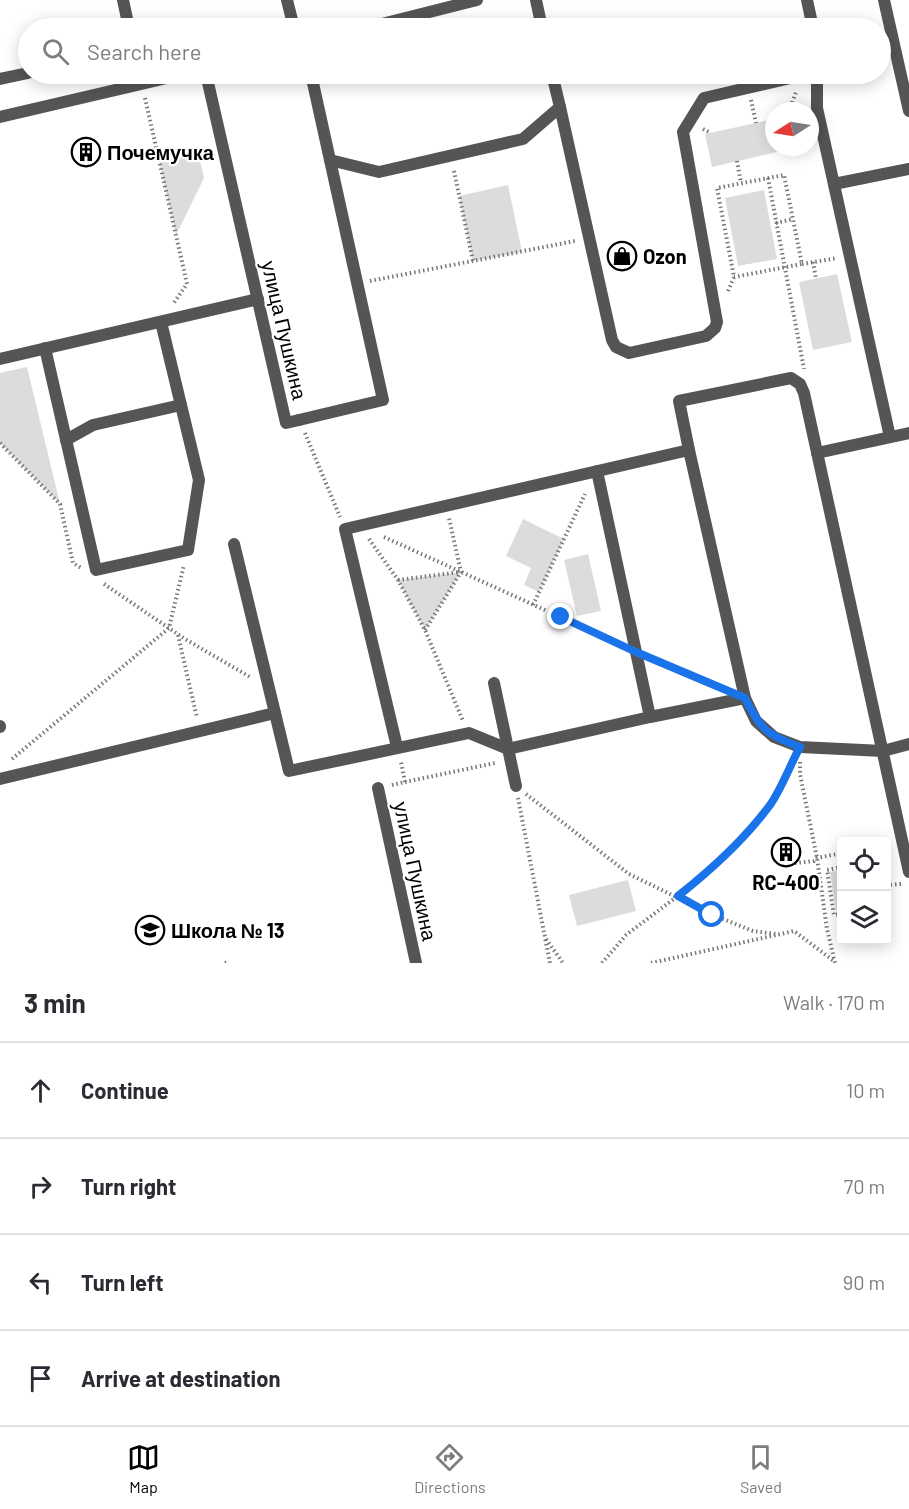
<!DOCTYPE html>
<html lang="en">
<head>
<meta charset="utf-8">
<style>
	:root { --surface:#fff; --page:#f2f2f3; --text:#2b2b33; --muted:#7c7c81; --line:#e1e1e2; --accent:#000 }
	body { margin:0; font-family:Barlow,sans-serif; background:var(--page); color:var(--text) }
	.controls { position:absolute; right:18px; bottom:18px; display:grid; overflow:hidden; border-radius:6px; box-shadow:0 3px 15px #0003 }
	.controls button { width:54px; height:54px; display:grid; place-items:center; padding:0; border:0; border-bottom:2px solid var(--line); background:var(--surface); color:var(--text); font:30px sans-serif }
	.compass { position:absolute; left:765px; top:102px; width:54px; height:54px; border-radius:50%; background:var(--surface); box-shadow:0 3px 15px #0003; rotate:258deg }
	.stop { position:absolute; width:18px; height:18px; margin:-14px; border:4px solid #1a73e8; border-radius:50%; background:#fff }
	.stop.end { background:#1a73e8; border-color:#fff; box-shadow:0 2px 6px #0008 }
	.list { margin:0; padding:0; list-style:none }
	h2 { display:flex; justify-content:space-between; align-items:center; height:78px; margin:0; padding:0 24px; font-size:26px }
	h2 small { font-size:20px; font-weight:400; color:var(--muted) }
	.list li { display:grid; grid-template-columns:39px 1fr auto; gap:18px; align-items:center; box-sizing:border-box; height:96px; padding:0 24px; border-top:2px solid var(--line) }
	.list b { display:block; font-size:22px; white-space:nowrap }
	.list em { font-size:20px; font-style:normal; color:var(--muted) }
	.icon { flex:none; width:33px; height:33px; fill:none; stroke:currentColor; stroke-width:2; stroke-linecap:round; stroke-linejoin:round }
	.map { position:relative; flex:none; width:909px; height:963px; overflow:hidden }
	.search { position:absolute; background:var(--surface); box-shadow:0 3px 15px #0003; left:18px; right:18px; top:18px; height:66px; display:flex; align-items:center; gap:15px; box-sizing:border-box; padding:0 21px; border-radius:33px; color:var(--muted); font-size:22px }
	.sheet { height:462px; background:var(--surface) }
	nav { display:flex; justify-content:space-around; align-items:center; box-sizing:border-box; height:84px; border-top:2px solid var(--line); background:var(--surface); font-size:16px; color:var(--muted) }
	nav a { display:grid; justify-items:center; gap:3px }
	nav .on { color:var(--accent) }
	.map>svg:first-child { display:block }
</style>
</head>
<body>
<div class="map">
<svg width="909" height="963" viewBox="0 0 909 963">
	<rect width="100%" height="100%" fill="#fff"/>
	<g fill="#dcdcdc">
		<polygon points="774,119 774,147 794,148 712,167 705,134"/>
		<polygon points="198,152 204,178 176,235 159,161"/>
		<polygon points="508,185 522,252 473,261 459,196"/>
		<polygon points="764,190 777,259 738,266 725,198"/>
		<polygon points="837,274 852,342 813,350 799,282"/>
		<polygon points="27,367 60,504 0,443 0,373"/>
		<polygon points="523,519 564,539 539,592 524,585 531,568 506,556"/>
		<polygon points="588,554 601,611 577,616 564,560"/>
		<polygon points="461,572 425,630 398,580"/>
		<polygon points="841,870 841,911 836,911 830,872"/>
		<polygon points="628,880 636,911 577,926 569,895"/>
	</g>
	<g fill="none" stroke-linecap="round" stroke-linejoin="round">
		<g stroke="#777" stroke-width="4" stroke-dasharray="1.5 3" stroke-linecap="butt">
			<polyline points="145,98 187,284 173,304"/>
			<polyline points="751,100 756,123"/>
			<polyline points="789,111 796,92"/>
			<polyline points="703,129 711,133"/>
			<polyline points="737,161 741,183"/>
			<polyline points="454,171 473,261"/>
			<polyline points="768,178 804,369"/>
			<polyline points="776,223 793,219"/>
			<polyline points="813,262 816,279"/>
			<polyline points="802,264 837,258"/>
			<polyline points="370,281 575,241"/>
			<polyline points="728,291 734,277 717,188 784,175 802,264 734,277"/>
			<polyline points="305,433 340,517"/>
			<polyline points="0,443 60,504 73,563 81,568"/>
			<polyline points="384,537 620,644"/>
			<polyline points="369,539 398,580 425,630 463,721"/>
			<polyline points="398,580 460,572"/>
			<polyline points="104,584 185,639 250,677"/>
			<polyline points="533,605 585,494"/>
			<polyline points="425,630 461,572 449,518"/>
			<polyline points="178,635 197,718"/>
			<polyline points="651,658 719,687"/>
			<polyline points="12,759 169,628 184,565"/>
			<polyline points="800,762 800,774 817,858 827,929 835,963"/>
			<polyline points="405,782 495,763"/>
			<polyline points="392,785 405,782 401,762"/>
			<polyline points="526,794 629,874 713,915 753,931 776,934"/>
			<polyline points="518,798 550,963"/>
			<polyline points="786,864 814,861 817,858 842,853"/>
			<polyline points="842,867 827,870 834,915 842,914"/>
			<polyline points="886,885 901,884"/>
			<polyline points="546,939 563,963"/>
			<polyline points="225,963 228,962"/>
			<polyline points="602,963 626,935 699,880 738,841 771,804 793,761"/>
			<polyline points="651,963 794,931 834,961"/>
		</g>
		<g stroke="#555" stroke-width="12">
			<polyline points="123,0 129,28"/>
			<polyline points="287,0 294,28"/>
			<polyline points="536,0 542,28"/>
			<polyline points="807,0 813,28"/>
			<polyline points="884,0 909,111"/>
			<polyline points="817,74 817,108 890,437"/>
			<polyline points="0,79 28,73"/>
			<polyline points="560,107 612,340 616,347 629,353 706,336 715,328 717,322 683,132 704,98 808,74"/>
			<polyline points="330,160 379,172 523,139 560,107 552,74"/>
			<polyline points="834,184 909,169"/>
			<polyline points="45,348 96,570 188,550 199,480 161,322"/>
			<polyline points="0,359 258,299"/>
			<polyline points="299,420 383,400 311,74"/>
			<polyline points="66,440 93,425 181,405"/>
			<polyline points="689,450 745,698"/>
			<polyline points="817,453 909,433"/>
			<polyline points="597,471 650,717"/>
			<polyline points="234,544 275,713"/>
			<polyline points="494,683 516,786"/>
			<polyline points="0,726 0,727"/>
			<polyline points="397,747 345,529 689,450 679,401 791,378 800,384 804,393 909,872"/>
			<polyline points="0,779 275,713 289,771 469,733 508,749 650,717 745,698 756,721 774,737 800,747 883,751 909,744"/>
		</g>
		<g stroke="#555" stroke-width="12">
			<polyline points="366,28 477,0"/>
			<polyline points="206,74 286,423 299,420"/>
			<polyline points="0,117 184,74"/>
			<polyline points="378,788 416,963"/>
		</g>
	</g>
	<g fill="none" stroke-linecap="round" stroke-linejoin="round">
		<path stroke="#1a73e8" stroke-width="8" d="M 561,617 L 636,652 L 745,698 C 760,729 767,735 800,747 C 790,765 782,788 770,805 C 745,839 711,870 678,896 L 712,915"/>
	</g>
	<defs>
		<g id="building-ring" transform="scale(1.5)"><circle r="9.5" fill="#fff" stroke="#000" stroke-width="1.5"/><path d="M-4-6H4V6H1V3H-1V6H-4ZM-2.5-4.3h1.7v1.8h-1.7ZM.8-4.3h1.7v1.8H.8ZM-2.5-1h1.7V.8h-1.7ZM.8-1h1.7V.8H.8Z" fill="#000"/></g>
		<g id="shop-ring" transform="scale(1.5)"><circle r="9.5" fill="#fff" stroke="#000" stroke-width="1.5"/><path d="M-5-2.5h2.3a2.7 3.5 0 0 1 5.4 0H5L5.5 6h-11ZM-1.5-2.5h3a1.5 2.3 0 0 0-3 0Z" fill="#000"/></g>
		<g id="school-ring" transform="scale(1.5)"><circle r="9.5" fill="#fff" stroke="#000" stroke-width="1.5"/><path d="M0-5L7-2L0 1L-7-2ZM-4 1L0 2.5L4 1V4Q0 6-4 4Z" fill="#000"/></g>
	</defs>
	<g fill-rule="evenodd">
		<use href="#building-ring" x="86" y="152"/>
		<use href="#shop-ring" x="622" y="256"/>
		<use href="#building-ring" x="786" y="852"/>
		<use href="#school-ring" x="150" y="930"/>
	</g>
	<g text-anchor="middle" dominant-baseline="central" stroke-width="4.5" stroke-linejoin="round" paint-order="stroke">
		<g font-size="20" font-weight="bold" fill="#000" stroke="#fff" text-anchor="start">
			<text x="107" y="152">Почемучка</text>
			<text x="643" y="256">Ozon</text>
			<text x="786" y="882" text-anchor="middle">RC-400</text>
			<text x="171" y="930">Школа № 13</text>
		</g>
		<g font-size="20" fill="#000" stroke="#fff">
			<text transform="translate(285 330) rotate(77)">улица Пушкина</text>
			<text transform="translate(416 871) rotate(78)">улица Пушкина</text>
		</g>
	</g>
</svg>
<div class="controls">
<button><svg class="icon" aria-label="locate" viewBox="0 0 24 24"><circle cx="12" cy="12" r="6"/><path d="M12 2v4M12 18v4M2 12h4M18 12h4"/></svg></button>
<button><svg class="icon" aria-label="layers" viewBox="0 0 24 24"><path d="M12 4l9 5-9 5-9-5zM3 14l9 5 9-5"/></svg></button>
</div>
<svg class="compass" viewBox="-18 -18 36 36"><path d="M0-13l5 13h-10z" fill="#e53935"/><path d="M0 13l5-13h-10z" fill="#7c7c81"/></svg>
<div class="stop" style="left:712px;top:915px"></div>
<div class="stop end" style="left:561px;top:617px"></div>
<div class="search"><svg class="icon" aria-label="search" viewBox="0 0 24 24"><circle cx="10" cy="10" r="6"/><path d="M15 15l6 6"/></svg>Search here</div>
</div>
<section class="sheet">
<h2>3 min<small>Walk · 170 m</small></h2>
<ul class="list">
<li><svg class="icon" aria-label="ahead" viewBox="0 0 24 24"><path d="M12 20V5M6 11l6-6 6 6"/></svg><div><b>Continue</b></div><em>10 m</em></li>
<li><svg class="icon" aria-label="right" viewBox="0 0 24 24"><path d="M7 20v-9h11M14 6l5 5-5 5"/></svg><div><b>Turn right</b></div><em>70 m</em></li>
<li><svg class="icon" aria-label="left" viewBox="0 0 24 24"><path d="M17 20v-9H6M10 6l-5 5 5 5"/></svg><div><b>Turn left</b></div><em>90 m</em></li>
<li><svg class="icon" aria-label="arrive" viewBox="0 0 24 24"><path d="M6 21V4h12l-3 4 3 4H6"/></svg><div><b>Arrive at destination</b></div></li>
</ul>
</section>
<nav>
<a class="on"><svg class="icon" aria-label="map" viewBox="0 0 24 24"><path d="M3 6l6-2 6 2 6-2v14l-6 2-6-2-6 2zM9 4v14M15 6v14"/></svg>Map</a>
<a><svg class="icon" aria-label="directions" viewBox="0 0 24 24"><path d="M12 3l9 9-9 9-9-9zM9 14v-3h6M13 9l2 2-2 2"/></svg>Directions</a>
<a><svg class="icon" aria-label="saved" viewBox="0 0 24 24"><path d="M7 4h10v16l-5-4-5 4z"/></svg>Saved</a>
</nav>
</body>
</html>
